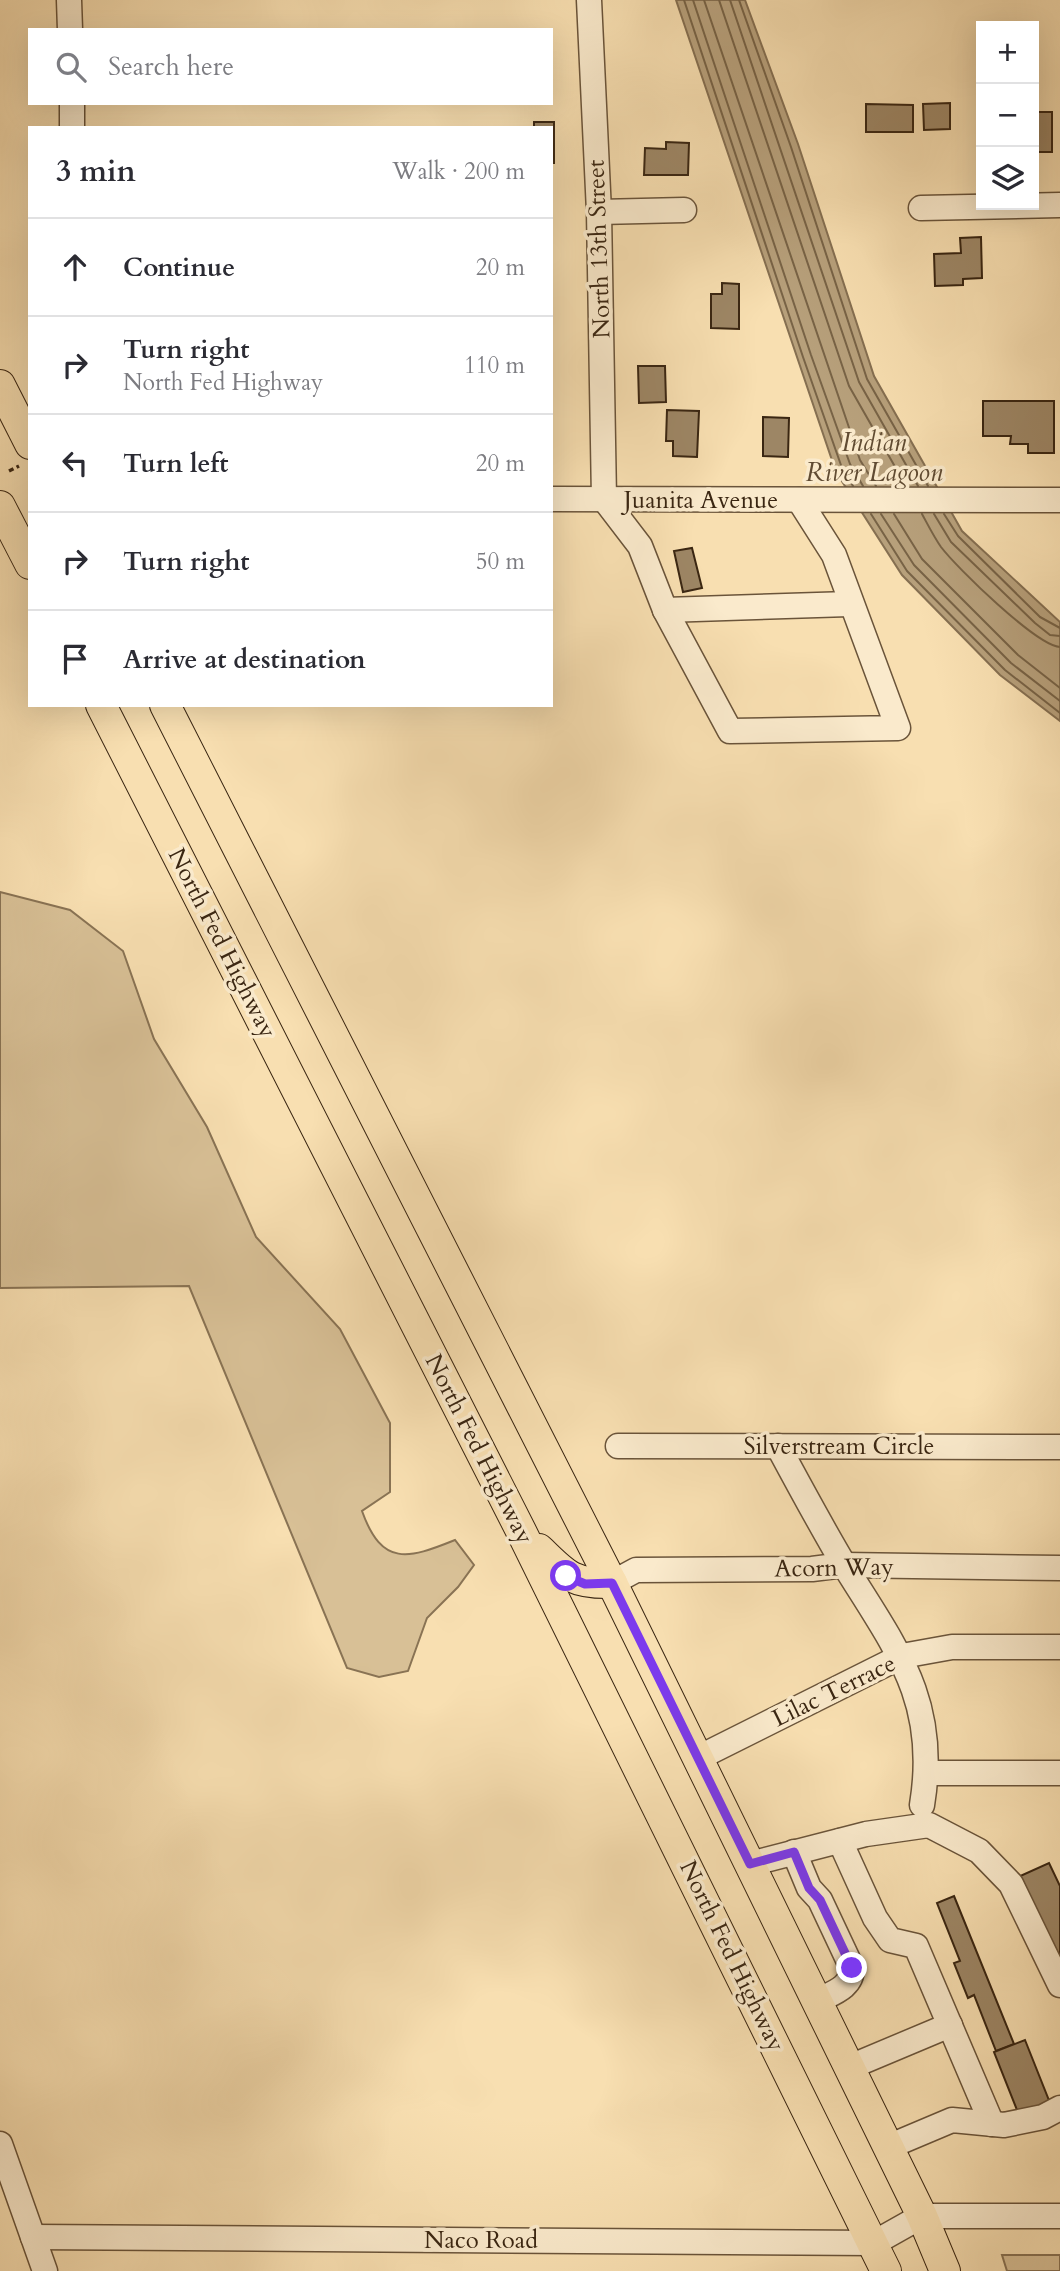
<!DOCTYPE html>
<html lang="en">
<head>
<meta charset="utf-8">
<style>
	:root { --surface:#fff; --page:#f2f2f3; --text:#2b2b33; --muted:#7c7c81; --line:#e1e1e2 }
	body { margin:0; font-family:Cardo,serif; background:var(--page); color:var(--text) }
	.controls { position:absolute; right:21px; top:21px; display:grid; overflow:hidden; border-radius:0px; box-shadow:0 7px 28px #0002 }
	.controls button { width:63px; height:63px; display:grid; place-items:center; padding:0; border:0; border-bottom:2px solid var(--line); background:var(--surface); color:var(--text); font:35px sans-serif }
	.stop { position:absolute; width:21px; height:21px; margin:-16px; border:5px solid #7c3aed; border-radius:50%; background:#fff }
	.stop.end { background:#7c3aed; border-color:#fff; box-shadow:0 2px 7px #0008 }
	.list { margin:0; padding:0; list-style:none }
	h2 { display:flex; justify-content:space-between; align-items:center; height:91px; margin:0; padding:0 28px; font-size:30px }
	h2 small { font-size:23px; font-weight:400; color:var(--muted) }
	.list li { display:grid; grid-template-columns:46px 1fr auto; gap:21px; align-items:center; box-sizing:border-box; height:98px; padding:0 28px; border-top:2px solid var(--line) }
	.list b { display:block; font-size:26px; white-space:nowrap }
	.list p { margin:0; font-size:23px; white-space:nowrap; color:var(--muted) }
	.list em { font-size:23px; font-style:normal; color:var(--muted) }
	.icon { flex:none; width:38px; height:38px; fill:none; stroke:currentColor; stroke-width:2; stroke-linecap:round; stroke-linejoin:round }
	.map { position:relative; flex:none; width:1060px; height:2271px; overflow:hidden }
	.search { position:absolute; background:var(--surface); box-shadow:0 7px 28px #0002; left:28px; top:28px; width:525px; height:77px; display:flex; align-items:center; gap:18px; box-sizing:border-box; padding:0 24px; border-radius:0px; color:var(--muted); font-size:26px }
	.panel { position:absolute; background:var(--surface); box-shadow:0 7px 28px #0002; left:28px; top:126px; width:525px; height:581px; border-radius:0px }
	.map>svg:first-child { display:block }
</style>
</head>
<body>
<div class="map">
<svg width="1060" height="2271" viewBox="0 0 1060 2271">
	<rect width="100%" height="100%" fill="#f8dfb1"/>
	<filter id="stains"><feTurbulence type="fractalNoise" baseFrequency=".00286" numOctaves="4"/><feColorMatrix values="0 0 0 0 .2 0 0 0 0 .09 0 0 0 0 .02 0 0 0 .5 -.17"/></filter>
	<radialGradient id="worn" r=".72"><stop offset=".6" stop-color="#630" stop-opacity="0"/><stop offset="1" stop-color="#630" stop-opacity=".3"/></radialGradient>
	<g fill="#d8c096" stroke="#897354" stroke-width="2">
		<path d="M 0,892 L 70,910 L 123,951 L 154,1039 L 207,1127 L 256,1237 L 340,1329 L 390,1423 L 390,1492 L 362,1511 C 382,1567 408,1559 455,1540 L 474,1565 L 458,1587 L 427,1618 L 408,1671 L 379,1677 L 347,1668 L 189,1286 L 0,1288 Z"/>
		<polygon points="1002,2255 1060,2255 1060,2271 1007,2271"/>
	</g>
	<polygon fill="#b7a07b" stroke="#856f51" stroke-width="2" points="676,0 745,0 798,144 874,376 962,531 1060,622 1060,721 1000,675 902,575 836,472"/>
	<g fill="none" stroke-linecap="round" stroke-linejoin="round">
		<g stroke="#786346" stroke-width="2">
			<polyline points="684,0 803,357 842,468 853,486"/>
			<polyline points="693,0 811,355 850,464 863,486"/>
			<polyline points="704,0 860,460 876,486"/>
			<polyline points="719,0 849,386 906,486"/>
			<polyline points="730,0 859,382 918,486"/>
			<polyline points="739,0 791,147 867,379 928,486"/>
			<polyline points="871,514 907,571 1005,670 1060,713"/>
			<polyline points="881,514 914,565 1011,663 1060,701"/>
			<polyline points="894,514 922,559 1018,655 1060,688"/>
			<path d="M 922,514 C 928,525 934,537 941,547 C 957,568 1037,646 1060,647"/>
			<polyline points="934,514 951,542 1035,623 1050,635 1060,636"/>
			<polyline points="944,514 958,536 1040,617 1060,628"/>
		</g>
	</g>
	<g fill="#9d8665" stroke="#3a2612" stroke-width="2">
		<polygon points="950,103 950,129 924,130 923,104"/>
		<polygon points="866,104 913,105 913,132 866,132"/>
		<rect x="1034" y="112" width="18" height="40"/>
		<polygon points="534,122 554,122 554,163 551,163 551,128 534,128"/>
		<polygon points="666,142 689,143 688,175 644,175 645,148 666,149"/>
		<polygon points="981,237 982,278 963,279 963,285 935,286 934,254 961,253 960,238"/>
		<polygon points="722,283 739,284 739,329 711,328 711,294 722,294"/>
		<polygon points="638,366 665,366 666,402 639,403"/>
		<polygon points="983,401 1054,401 1054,453 1028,453 1028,444 1010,444 1011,436 983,436"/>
		<polygon points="667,410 699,411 697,457 673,456 673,441 666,441"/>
		<polygon points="763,417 789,418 788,457 763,456"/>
		<polygon points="692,548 702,588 683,592 674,551"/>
		<polygon points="1049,1863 1060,1886 1060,1965 1018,1877"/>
		<polygon points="954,1896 1014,2044 996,2051 974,1995 968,1998 954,1963 960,1961 937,1903"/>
		<polygon points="1025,2040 1050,2103 1019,2115 994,2052"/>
	</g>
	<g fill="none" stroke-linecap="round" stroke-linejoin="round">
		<g stroke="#6a543a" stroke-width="27">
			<g id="minor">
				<polyline points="69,0 70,30"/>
				<polyline points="589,0 599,212 604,499 640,546 665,610 730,731 898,728 834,555 799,500"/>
				<polyline points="72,103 72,128"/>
				<polyline points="921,208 1060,205"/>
				<polyline points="599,212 684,210"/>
				<polyline points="551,499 1060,500"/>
				<polyline points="665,610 849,604"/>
				<polyline points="618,1446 1060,1447"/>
				<path d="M 778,1446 C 800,1487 822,1528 846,1568 C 897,1650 939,1702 922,1805"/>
				<polyline points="612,1583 636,1570 812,1569 844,1565 1060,1568"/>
				<polyline points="698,1758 902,1656 952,1647 1060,1647"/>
				<polyline points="927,1773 1060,1773"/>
				<polyline points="840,1841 875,1918 890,1940 916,1946 992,2124"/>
				<path d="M 794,1852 L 809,1888 L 820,1900 L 852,1968 C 852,1988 832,1993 817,2001"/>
				<polyline points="750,1864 866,1834 929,1825 979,1851 1011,1884 1060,1985"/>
				<polyline points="850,2067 950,2025"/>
				<polyline points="0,2144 45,2271"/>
				<polyline points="888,2147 952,2120 1004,2125 1043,2117 1060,2108"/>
				<polyline points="33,2237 874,2243 922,2216 1060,2216"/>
			</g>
		</g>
		<g stroke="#3a2612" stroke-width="32">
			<g id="major">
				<polyline points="0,385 30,444"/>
				<polyline points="0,506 30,564"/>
				<polyline points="101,705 521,1531 886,2271"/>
				<polyline points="165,705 612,1583 922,2216 945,2271"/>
				<path d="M 539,1549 C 566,1576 573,1584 612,1583"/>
			</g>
		</g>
		<polyline stroke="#3a2612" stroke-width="3.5" stroke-dasharray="5 3.5" stroke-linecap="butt" points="9,471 19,466"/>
		<use href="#minor" stroke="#faeacc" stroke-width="24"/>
		<use href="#major" stroke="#f8dfb1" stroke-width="30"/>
	</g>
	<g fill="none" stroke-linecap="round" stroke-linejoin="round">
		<polyline stroke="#7c3aed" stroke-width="9" points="566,1576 585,1584 612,1583 750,1864 794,1852 809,1888 820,1900 852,1968"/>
	</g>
	<g text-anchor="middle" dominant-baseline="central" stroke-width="7" stroke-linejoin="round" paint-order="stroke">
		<g font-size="24" fill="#3a2612" stroke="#faeacc">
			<text transform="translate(599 249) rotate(-92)">North 13th Street</text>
			<text x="701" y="500">Juanita Avenue</text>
			<text transform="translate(222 943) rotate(63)">North Fed Highway</text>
			<text x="839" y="1446">Silverstream Circle</text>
			<text transform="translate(479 1449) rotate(63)">North Fed Highway</text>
			<text transform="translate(834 1568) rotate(-1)">Acorn Way</text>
			<text transform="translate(834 1691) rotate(-26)">Lilac Terrace</text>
			<text transform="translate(732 1956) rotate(64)">North Fed Highway</text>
			<text x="481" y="2240">Naco Road</text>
		</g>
		<g font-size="26" font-style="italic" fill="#604b32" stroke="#faeacc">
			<text x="874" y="442">Indian<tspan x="874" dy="30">River Lagoon</tspan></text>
		</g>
	</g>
	<rect width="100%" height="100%" filter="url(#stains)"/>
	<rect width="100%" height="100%" fill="url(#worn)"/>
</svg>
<div class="controls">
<button>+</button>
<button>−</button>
<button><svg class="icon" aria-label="layers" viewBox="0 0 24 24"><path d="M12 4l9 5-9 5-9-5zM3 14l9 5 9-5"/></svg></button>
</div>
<div class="stop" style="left:566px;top:1576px"></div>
<div class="stop end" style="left:852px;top:1968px"></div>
<div class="search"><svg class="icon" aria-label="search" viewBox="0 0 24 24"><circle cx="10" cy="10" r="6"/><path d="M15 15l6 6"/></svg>Search here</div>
<section class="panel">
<h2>3 min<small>Walk · 200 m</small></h2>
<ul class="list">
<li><svg class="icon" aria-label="ahead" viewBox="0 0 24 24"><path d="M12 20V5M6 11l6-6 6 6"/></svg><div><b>Continue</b></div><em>20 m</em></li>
<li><svg class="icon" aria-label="right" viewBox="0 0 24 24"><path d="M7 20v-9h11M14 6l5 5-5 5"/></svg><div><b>Turn right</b><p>North Fed Highway</p></div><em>110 m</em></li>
<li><svg class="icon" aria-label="left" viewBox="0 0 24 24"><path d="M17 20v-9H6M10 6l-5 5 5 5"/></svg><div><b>Turn left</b></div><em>20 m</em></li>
<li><svg class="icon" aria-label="right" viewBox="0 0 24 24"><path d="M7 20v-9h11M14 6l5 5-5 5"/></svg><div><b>Turn right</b></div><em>50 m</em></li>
<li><svg class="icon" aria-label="arrive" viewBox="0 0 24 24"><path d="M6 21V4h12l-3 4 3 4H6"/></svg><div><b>Arrive at destination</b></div></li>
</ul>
</section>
</div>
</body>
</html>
